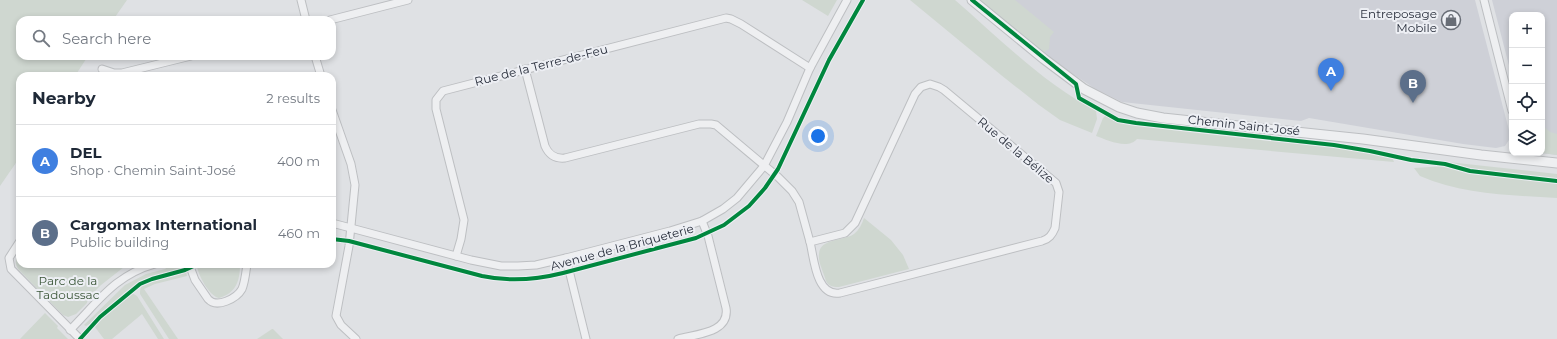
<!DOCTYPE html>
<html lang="en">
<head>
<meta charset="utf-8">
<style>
	:root { --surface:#fff; --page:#f2f2f3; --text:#1f2937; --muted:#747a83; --line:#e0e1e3; --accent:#d93025 }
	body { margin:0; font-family:Montserrat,sans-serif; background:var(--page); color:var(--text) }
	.controls { position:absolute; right:12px; top:12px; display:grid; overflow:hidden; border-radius:8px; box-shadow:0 2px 6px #0003 }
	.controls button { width:36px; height:36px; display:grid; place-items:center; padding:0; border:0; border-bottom:1px solid var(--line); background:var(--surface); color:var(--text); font:20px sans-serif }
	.you { position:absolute; left:818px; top:136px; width:14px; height:14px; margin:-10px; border:3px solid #fff; border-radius:50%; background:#1a73e8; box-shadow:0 0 0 6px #1a73e833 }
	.badge { display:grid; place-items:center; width:26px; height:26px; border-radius:50%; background:var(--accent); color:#fff; font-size:13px; font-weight:700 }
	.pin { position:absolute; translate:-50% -33px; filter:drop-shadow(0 1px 2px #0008) }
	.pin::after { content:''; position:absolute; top:21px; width:14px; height:12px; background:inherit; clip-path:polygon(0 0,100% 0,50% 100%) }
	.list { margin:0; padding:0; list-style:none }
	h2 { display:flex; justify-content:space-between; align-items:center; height:52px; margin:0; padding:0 16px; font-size:17px }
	h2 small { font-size:13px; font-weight:400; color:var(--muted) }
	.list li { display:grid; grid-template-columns:26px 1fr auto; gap:12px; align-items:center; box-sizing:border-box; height:72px; padding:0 16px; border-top:1px solid var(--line) }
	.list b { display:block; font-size:15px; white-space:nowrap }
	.list p { margin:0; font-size:13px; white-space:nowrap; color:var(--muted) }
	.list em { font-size:13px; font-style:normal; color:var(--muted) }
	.icon { flex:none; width:22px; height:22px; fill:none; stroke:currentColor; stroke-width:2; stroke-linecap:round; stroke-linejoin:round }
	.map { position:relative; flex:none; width:1557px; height:339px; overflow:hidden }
	.search { position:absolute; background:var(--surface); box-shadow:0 2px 6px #0003; left:16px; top:16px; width:320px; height:44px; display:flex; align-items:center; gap:10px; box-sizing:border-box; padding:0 14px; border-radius:12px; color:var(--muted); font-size:15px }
	.panel { position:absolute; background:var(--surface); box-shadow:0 2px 6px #0003; left:16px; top:72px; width:320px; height:196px; border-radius:12px }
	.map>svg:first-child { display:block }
</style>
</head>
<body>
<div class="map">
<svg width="1557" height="339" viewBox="0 0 1557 339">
	<rect width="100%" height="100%" fill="#dfe1e4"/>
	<g fill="#ced0d7">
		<polygon points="980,0 1475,0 1510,134 1509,140 1505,146 1496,148 1463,144 1309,118 1301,121 1122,102 1094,88 1058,64"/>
		<polygon points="1492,0 1557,0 1557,155 1541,153 1542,153 1542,15 1512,15 1512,77"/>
	</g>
	<g fill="#cfd7d0">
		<polygon points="0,0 127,0 113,20 20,20 20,56 88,56 75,76 20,76 20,157 0,186"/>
		<polygon points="802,0 837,0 828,16"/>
		<path d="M 910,0 L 955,0 C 1000,39 1043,83 1096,111 L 1097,119 L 1092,133 L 1060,120 L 1039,105 L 1001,75 Z"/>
		<polygon points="980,0 1015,0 1054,32 1050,37 1049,49 1044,52"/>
		<path d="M 1106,115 L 1118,122 L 1133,125 L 1340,147 L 1392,157 L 1394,162 L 1137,139 C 1128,150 1107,140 1096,136 L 1103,118 Z"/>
		<polygon points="1542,125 1550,132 1557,134 1557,155 1541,153 1542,153"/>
		<polygon points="1448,162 1557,174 1557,179 1473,170"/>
		<path d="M 1447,166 L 1471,173 L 1557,183 L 1557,198 C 1511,195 1463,195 1420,176 L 1414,168 Z"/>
		<path d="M 864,218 L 891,240 L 903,255 L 909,269 L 839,287 C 832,287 827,286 825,278 C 823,271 818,262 819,254 C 820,238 844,241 854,234 C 859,230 862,224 864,218 Z"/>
		<path d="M 20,252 L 20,264 L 122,264 L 124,267 L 101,285 L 88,298 L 87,303 L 76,314 L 68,317 L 63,315 L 18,269 C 14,262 16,257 20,252 Z"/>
		<polygon points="171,264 178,264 184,269 150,278 138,283 124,293 90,324 86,326 84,325 125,285 146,274 165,269"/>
		<path d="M 206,264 L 240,264 C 240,281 236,293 219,298 C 209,296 198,275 197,266 Z"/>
		<path d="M 186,272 L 187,276 L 155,284 L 144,289 L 178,339 L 169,339 L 140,294 C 140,291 140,288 142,285 C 147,280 178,275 186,272 Z"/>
		<polygon points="132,293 137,296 164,339 158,339 142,314 112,339 104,339 95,327 97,323 130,294"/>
		<polygon points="45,313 58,326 57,328 68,339 20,339"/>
		<polygon points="273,329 283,339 257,339 272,329"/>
	</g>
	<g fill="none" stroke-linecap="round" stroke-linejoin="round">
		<g stroke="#bdbfc2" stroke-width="9">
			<g id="minor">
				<polyline points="301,0 306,20"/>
				<polyline points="1484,0 1512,111"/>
				<polyline points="330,20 408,0"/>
				<polyline points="315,56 321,76"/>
				<polyline points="102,69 114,73 122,73 191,56"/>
				<path d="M 525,69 L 545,146 C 549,155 555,159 565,158 L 699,124 L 711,124 L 716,125 L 778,177 L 792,191 L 799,202 L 810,242"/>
				<path d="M 930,84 L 939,87 L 944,90 L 1056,183 L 1059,192 L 1055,228 C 1052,235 1049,239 1042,241 L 840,293 C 816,297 814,258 810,242 L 845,233 L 855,223 L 915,94 L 921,87 Z"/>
				<polyline points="332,110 351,164 355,185 349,246 336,316 341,325 356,339"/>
				<polyline points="332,223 471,260 501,266 518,266 536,265 566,258 670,231 702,221 723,209 737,198 764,166 787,122 810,68 847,0"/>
				<polyline points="20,241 9,258 11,269 80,339"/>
				<polyline points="456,256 461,239 464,220 436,109 436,100 443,91 726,18 731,19 741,24 810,68"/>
				<polyline points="566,258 586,339"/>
				<path d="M 189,264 L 195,280 L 208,299 C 217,309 237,298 242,289 C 245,282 246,271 247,264"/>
				<path d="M 70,330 C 98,302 115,275 155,264"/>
				<path d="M 678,339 C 696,334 730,333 726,308 L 708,236 L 702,221"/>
			</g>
		</g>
		<g stroke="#bdbfc2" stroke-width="11">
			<polyline id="tertiary" points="972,0 1044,59 1084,89 1119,107 1137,113 1163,118 1363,139 1481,155 1557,163"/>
		</g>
		<use href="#minor" stroke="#eeeff1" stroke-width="7"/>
		<use href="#tertiary" stroke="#eeeff1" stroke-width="9"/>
		<g stroke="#edeff4" stroke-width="6">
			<g id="cycleway">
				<polyline points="972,0 1076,84 1079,98 1118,120 1136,123 1334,145 1370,151 1411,160 1445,164 1470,171 1557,181"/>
				<path d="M 332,239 L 349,241 L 482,276 C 510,282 535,280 563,273 L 696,238 L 724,225 L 749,206 L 765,188 L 778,169 L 829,60 L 863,0"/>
				<polyline points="80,339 100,317 140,284 152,279 185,270 198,264"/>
			</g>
		</g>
		<use href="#cycleway" stroke="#00873e" stroke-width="4"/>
	</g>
	<defs>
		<g id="shop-ring" transform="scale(1)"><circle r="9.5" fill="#edeff4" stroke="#686d76" stroke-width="1.5"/><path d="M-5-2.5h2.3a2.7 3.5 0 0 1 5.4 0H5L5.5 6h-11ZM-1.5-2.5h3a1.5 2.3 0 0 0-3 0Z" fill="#686d76"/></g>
	</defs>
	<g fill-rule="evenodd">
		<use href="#shop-ring" x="1451" y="20"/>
	</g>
	<g text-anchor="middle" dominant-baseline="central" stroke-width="4" stroke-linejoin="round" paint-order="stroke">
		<g font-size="12" fill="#282e3b" stroke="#edeff4" text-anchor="end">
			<text x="1437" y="13">Entreposage<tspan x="1437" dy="14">Mobile</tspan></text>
		</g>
		<g font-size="12" fill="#282e3b" stroke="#edeff4">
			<text transform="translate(541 65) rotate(-14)">Rue de la Terre-de-Feu</text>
			<text transform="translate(1244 125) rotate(6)">Chemin Saint-José</text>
			<text transform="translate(1016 150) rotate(40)">Rue de la Bélize</text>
			<text transform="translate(622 247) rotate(-15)">Avenue de la Briqueterie</text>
		</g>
		<g font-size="12" fill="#3a5537" stroke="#edeff4">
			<text x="68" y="280">Parc de la<tspan x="68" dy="14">Tadoussac</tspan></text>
		</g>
	</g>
</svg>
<div class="controls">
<button>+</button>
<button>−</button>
<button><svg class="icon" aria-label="locate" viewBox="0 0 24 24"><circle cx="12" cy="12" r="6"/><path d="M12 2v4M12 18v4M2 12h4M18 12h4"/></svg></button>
<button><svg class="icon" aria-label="layers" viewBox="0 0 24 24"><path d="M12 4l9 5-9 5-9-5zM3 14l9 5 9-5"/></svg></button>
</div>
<div class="you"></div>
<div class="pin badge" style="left:1331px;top:91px;background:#3f7fe0">A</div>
<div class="pin badge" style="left:1413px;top:103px;background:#5c6f8a">B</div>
<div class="search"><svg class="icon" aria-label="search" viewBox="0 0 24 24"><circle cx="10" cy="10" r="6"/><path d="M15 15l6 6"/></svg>Search here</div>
<section class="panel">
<h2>Nearby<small>2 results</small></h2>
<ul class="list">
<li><span class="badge" style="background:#3f7fe0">A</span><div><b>DEL</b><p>Shop · Chemin Saint-José</p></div><em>400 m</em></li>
<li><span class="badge" style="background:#5c6f8a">B</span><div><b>Cargomax International</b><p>Public building</p></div><em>460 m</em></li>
</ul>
</section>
</div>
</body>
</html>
